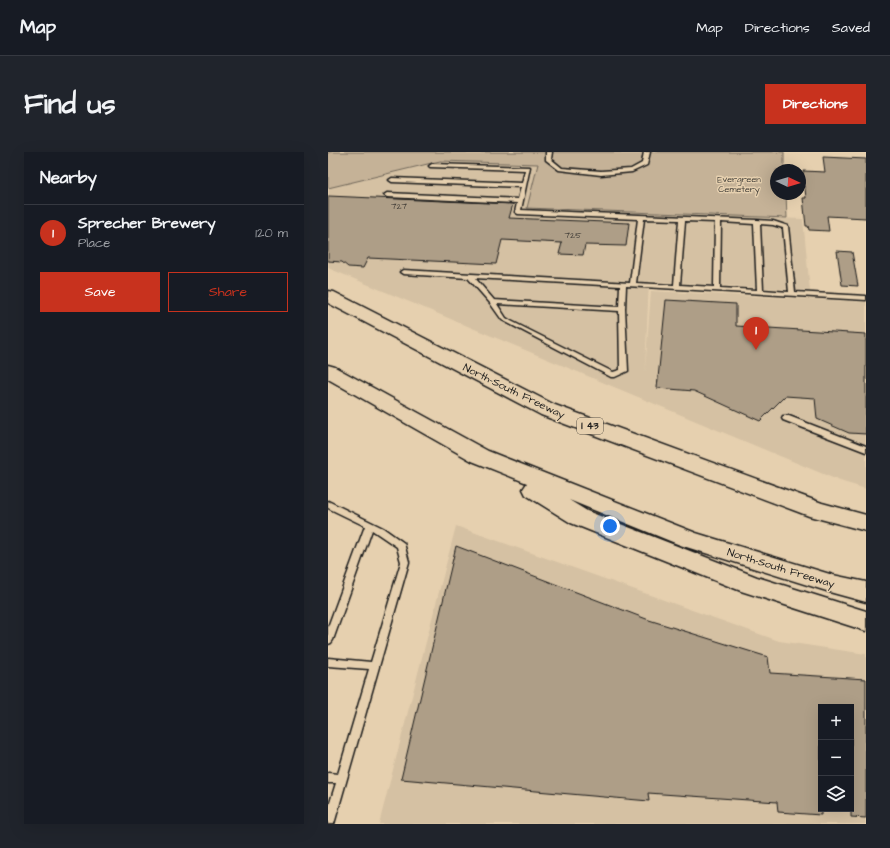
<!DOCTYPE html>
<html lang="en">
<head>
<meta charset="utf-8">
<style>
	:root { --surface:#171b24; --page:#20242c; --text:#f1f3f6; --muted:#9ea1a6; --line:#363941; --accent:#c8321e }
	body { margin:0; font-family:"Architects Daughter",sans-serif; background:var(--page); color:var(--text) }
	.controls { position:absolute; right:12px; bottom:12px; display:grid; overflow:hidden; border-radius:0px; box-shadow:0 4px 16px #0002 }
	.controls button { width:36px; height:36px; display:grid; place-items:center; padding:0; border:0; border-bottom:1px solid var(--line); background:var(--surface); color:var(--text); font:20px sans-serif }
	.compass { position:absolute; left:442px; top:12px; width:36px; height:36px; border-radius:50%; background:var(--surface); box-shadow:0 4px 16px #0002; rotate:94deg }
	.you { position:absolute; left:282px; top:374px; width:14px; height:14px; margin:-10px; border:3px solid #fff; border-radius:50%; background:#1a73e8; box-shadow:0 0 0 6px #1a73e833 }
	.badge { display:grid; place-items:center; width:26px; height:26px; border-radius:50%; background:var(--accent); color:#fff; font-size:13px; font-weight:700 }
	.pin { position:absolute; translate:-50% -33px; filter:drop-shadow(0 1px 2px #0008) }
	.pin::after { content:''; position:absolute; top:21px; width:14px; height:12px; background:inherit; clip-path:polygon(0 0,100% 0,50% 100%) }
	.list { margin:0; padding:0; list-style:none }
	h2 { display:flex; justify-content:space-between; align-items:center; height:52px; margin:0; padding:0 16px; font-size:17px }
	h2 small { font-size:13px; font-weight:400; color:var(--muted) }
	.list li { display:grid; grid-template-columns:26px 1fr auto; gap:12px; align-items:center; box-sizing:border-box; height:56px; padding:0 16px; border-top:1px solid var(--line) }
	.list b { display:block; font-size:15px; white-space:nowrap }
	.list p { margin:0; font-size:13px; white-space:nowrap; color:var(--muted) }
	.list em { font-size:13px; font-style:normal; color:var(--muted) }
	.actions { display:flex; gap:8px; padding:12px 16px }
	.actions a { flex:1; padding:9px 0; border:1px solid var(--accent); border-radius:0px; text-align:center; font-size:14px; color:var(--accent) }
	.actions .main { background:var(--accent); color:#fff }
	.icon { flex:none; width:22px; height:22px; fill:none; stroke:currentColor; stroke-width:2; stroke-linecap:round; stroke-linejoin:round }
	.map { position:relative; flex:none; width:538px; height:672px; overflow:hidden; border-radius:0px }
	header { display:flex; align-items:center; gap:24px; box-sizing:border-box; height:56px; padding:0 20px; background:var(--surface); border-bottom:1px solid var(--line) }
	header strong { font-size:19px }
	nav { display:flex; gap:22px; margin-inline-start:auto; font-size:14px }
	.intro { display:flex; align-items:center; justify-content:space-between; box-sizing:border-box; height:96px; padding:0 24px }
	h1 { margin:0; font-size:28px }
	.button { padding:10px 18px; border-radius:0px; background:var(--accent); color:#fff; font-size:14px; font-weight:700 }
	main { display:flex; gap:24px; padding:0 24px }
	aside { flex:1; background:var(--surface); border-radius:0px; box-shadow:0 4px 16px #0002 }
	.map>svg:first-child { display:block }
</style>
</head>
<body>
<header>
<strong>Map</strong>
<nav><a>Map</a><a>Directions</a><a>Saved</a></nav>
</header>
<div class="intro"><h1>Find us</h1><a class="button">Directions</a></div>
<main>
<aside>
<h2>Nearby<small></small></h2>
<ul class="list">
<li><span class="badge">1</span><div><b>Sprecher Brewery</b><p>Place</p></div><em>120 m</em></li>
</ul>
<div class="actions"><a class="main">Save</a><a>Share</a></div>
</aside>
<div class="map">
<svg width="538" height="672" viewBox="0 0 538 672">
	<rect width="100%" height="100%" fill="#e6d0af"/>
	<filter id="ink" filterUnits="userSpaceOnUse"><feTurbulence type="fractalNoise" baseFrequency=".025" numOctaves="2"/><feDisplacementMap in="SourceGraphic" scale="8" xChannelSelector="R" yChannelSelector="G"/><feConvolveMatrix kernelMatrix="1 2 1 2 8 2 1 2 1" color-interpolation-filters="sRGB"/></filter>
	<g filter="url(#ink)">
		<g fill="#d5c1a3" fill-rule="evenodd">
			<polygon points="112,9 211,12 199,56 475,67 482,139 321,129 317,219 323,139 538,150 538,337 512,329 0,116 0,36"/>
			<path d="M 128,374 L 451,489 L 538,502 L 538,672 L 51,672 ZM 493,555 L 523,555 L 523,657 L 493,657 Z"/>
		</g>
		<polygon fill="#c5b297" stroke="#70675a" points="0,0 456,0 456,18 448,18 448,42 458,42 459,66 199,56 210,12 112,9 0,36"/>
		<g fill="#ae9e87" stroke="#1c1c1c">
			<polygon points="495,5 538,7 538,66 499,64 501,79 481,78 480,74 478,74 475,46 478,46 475,19 497,20"/>
			<polygon points="0,44 185,52 181,66 301,71 298,94 257,93 255,103 231,102 234,91 174,88 168,112 40,106 35,116 20,115 14,110 0,109"/>
			<polygon points="509,99 524,100 530,134 514,133"/>
			<polygon points="338,148 408,152 408,174 538,182 538,282 521,281 489,267 487,246 457,244 432,269 366,239 329,236"/>
			<polygon points="128,394 321,468 440,505 442,521 538,527 538,666 523,665 523,555 493,555 493,663 450,660 449,650 320,641 321,649 73,627"/>
		</g>
		<g fill="none" stroke-linecap="round" stroke-linejoin="round">
			<g stroke="#1c1c1c" stroke-width="3">
				<g id="service">
					<polygon points="218,0 224,0 223,7 234,16 273,19 303,17 314,11 316,0 322,0 319,13 304,20 273,23 231,18 218,8"/>
					<path d="M 104,12 L 202,15 L 193,58 L 429,68 L 445,69 L 460,74 L 467,140 L 538,144 L 538,148 L 298,134 L 297,157 L 300,219 L 287,225 L 283,225 L 174,168 L 162,151 L 140,126 L 75,122 L 72,120 L 75,118 L 302,131 L 310,67 L 190,62 L 187,60 L 189,51 L 59,45 L 56,43 L 59,41 L 190,47 L 193,35 L 64,30 L 61,28 L 64,26 L 194,31 L 197,18 L 102,15 L 101,14 ZM 316,67 L 351,68 L 346,133 L 308,131 ZM 357,69 L 387,70 L 386,135 L 352,133 ZM 393,70 L 426,72 L 429,138 L 392,136 ZM 432,72 L 445,73 L 455,76 L 461,140 L 435,138 ZM 147,126 L 292,134 L 291,155 L 166,148 ZM 169,152 L 291,159 L 292,218 L 285,220 L 183,169 L 178,166 Z"/>
					<polygon points="455,264 461,264 538,294 538,300 455,268 454,266"/>
					<polygon points="0,349 55,376 76,391 81,410 6,672 0,672 0,657 8,631 0,631 0,621 10,622 41,517 0,514 0,506 43,510 73,410 69,395 44,378 5,488 3,491 0,492 0,475 37,374 0,356"/>
				</g>
			</g>
			<g stroke="#1c1c1c" stroke-width="3">
				<g id="motorway">
					<polygon points="0,139 6,140 227,253 494,351 538,363 538,379 481,364 213,263 0,151"/>
					<polygon points="0,213 7,215 160,299 368,381 505,423 538,430 538,450 505,441 352,393 241,348 259,359 429,425 538,459 538,479 413,439 243,371 198,343 195,337 199,331 144,309 0,227"/>
				</g>
			</g>
			<use href="#service" fill="#e6d0af" fill-rule="evenodd"/>
			<use href="#motorway" fill="#e6d0af" fill-rule="evenodd"/>
		</g>
	</g>
	<g text-anchor="middle" dominant-baseline="central" stroke-width="3" stroke-linejoin="round" paint-order="stroke">
		<g font-size="9" fill="#46423b" stroke="#e6d0af">
			<text x="411" y="27">Evergreen<tspan x="411" dy="10">Cemetery</tspan></text>
		</g>
		<g font-size="9" fill="#403c37">
			<text x="71" y="54">727</text>
			<text x="245" y="83">725</text>
		</g>
		<rect fill="#e6d0af" stroke="#595248" stroke-width="1" x="249" y="266" width="26" height="16" rx="3"/>
		<g font-size="10" font-weight="bold" fill="#1c1c1c">
			<text x="262" y="274">I 43</text>
		</g>
		<g font-size="11" fill="#1c1c1c" stroke="#e6d0af">
			<text transform="translate(186 239) rotate(26)">North-South Freeway</text>
			<text transform="translate(453 416) rotate(17)">North-South Freeway</text>
		</g>
	</g>
</svg>
<div class="controls">
<button>+</button>
<button>−</button>
<button><svg class="icon" aria-label="layers" viewBox="0 0 24 24"><path d="M12 4l9 5-9 5-9-5zM3 14l9 5 9-5"/></svg></button>
</div>
<svg class="compass" viewBox="-18 -18 36 36"><path d="M0-13l5 13h-10z" fill="#e53935"/><path d="M0 13l5-13h-10z" fill="#9ea1a6"/></svg>
<div class="you"></div>
<div class="pin badge" style="left:428px;top:198px">1</div>
</div>
</main>
</body>
</html>
